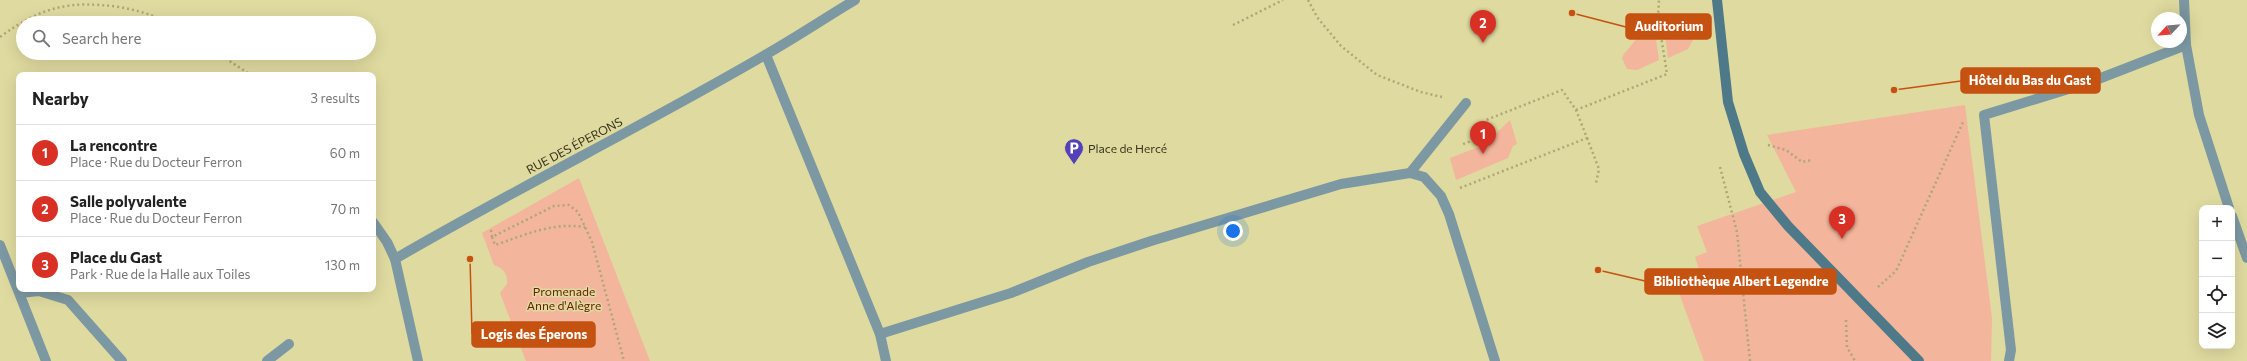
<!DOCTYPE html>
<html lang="en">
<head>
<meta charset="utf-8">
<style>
	:root { --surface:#fff; --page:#f2f2f2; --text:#222; --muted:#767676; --line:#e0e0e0; --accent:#d93025 }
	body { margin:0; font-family:Commissioner,sans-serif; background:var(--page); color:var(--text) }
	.controls { position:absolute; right:12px; bottom:12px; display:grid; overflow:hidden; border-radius:8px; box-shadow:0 4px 16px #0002 }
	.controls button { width:36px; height:36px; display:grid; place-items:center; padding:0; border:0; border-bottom:1px solid var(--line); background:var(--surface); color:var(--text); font:20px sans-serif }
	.compass { position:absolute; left:2151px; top:12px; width:36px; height:36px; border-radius:50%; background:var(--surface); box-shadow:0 4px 16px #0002; rotate:244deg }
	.you { position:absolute; left:1233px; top:231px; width:14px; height:14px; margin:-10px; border:3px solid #fff; border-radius:50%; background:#1a73e8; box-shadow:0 0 0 6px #1a73e833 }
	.badge { display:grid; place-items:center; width:26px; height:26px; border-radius:50%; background:var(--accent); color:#fff; font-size:13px; font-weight:700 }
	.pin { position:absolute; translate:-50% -33px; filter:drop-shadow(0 1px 2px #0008) }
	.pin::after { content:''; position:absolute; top:21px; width:14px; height:12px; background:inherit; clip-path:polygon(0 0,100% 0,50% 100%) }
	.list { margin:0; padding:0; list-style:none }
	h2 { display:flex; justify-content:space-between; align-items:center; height:52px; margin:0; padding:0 16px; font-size:17px }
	h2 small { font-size:13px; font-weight:400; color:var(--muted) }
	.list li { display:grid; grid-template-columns:26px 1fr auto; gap:12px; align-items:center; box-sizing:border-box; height:56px; padding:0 16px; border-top:1px solid var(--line) }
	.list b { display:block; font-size:15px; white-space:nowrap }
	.list p { margin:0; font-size:13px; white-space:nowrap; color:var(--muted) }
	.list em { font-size:13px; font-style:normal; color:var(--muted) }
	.icon { flex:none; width:22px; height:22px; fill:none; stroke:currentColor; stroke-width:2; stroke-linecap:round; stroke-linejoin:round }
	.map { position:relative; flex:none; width:2247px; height:361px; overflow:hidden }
	.search { position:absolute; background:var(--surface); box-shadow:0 4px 16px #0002; left:16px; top:16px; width:360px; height:44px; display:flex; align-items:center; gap:10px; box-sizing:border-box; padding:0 14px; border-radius:22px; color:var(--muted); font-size:15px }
	.panel { position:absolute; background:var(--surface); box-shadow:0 4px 16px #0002; left:16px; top:72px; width:360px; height:220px; border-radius:8px }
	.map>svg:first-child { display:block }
</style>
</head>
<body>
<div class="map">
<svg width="2247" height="361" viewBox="0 0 2247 361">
	<rect width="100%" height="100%" fill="#dfda9f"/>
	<g fill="#f3b59c">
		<polygon points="1653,19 1659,60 1637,70 1627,69 1622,58 1624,54"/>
		<polygon points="1663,20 1698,31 1688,49 1668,58"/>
		<polygon points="1965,105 1992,318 1991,361 1704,361 1679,293 1704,284 1695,257 1707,252 1697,226 1796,192 1767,135"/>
		<polygon points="1510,120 1517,144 1513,146 1508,158 1456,180 1450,158 1484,145"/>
		<path d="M 579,178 L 650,361 L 526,361 L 500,293 L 507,284 C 508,274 503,268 494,265 L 482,233 Z"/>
	</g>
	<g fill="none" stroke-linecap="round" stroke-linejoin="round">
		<g stroke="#aca878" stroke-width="2.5" stroke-dasharray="2 3" stroke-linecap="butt">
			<polyline points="1308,0 1317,17 1341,46 1377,75 1421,92 1442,97"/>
			<polyline points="155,23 159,19"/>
			<polyline points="1233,25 1283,0"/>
			<path d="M 0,37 C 41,7 69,0 119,7 C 136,10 154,15 169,23"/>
			<polyline points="217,53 251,75"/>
			<polyline points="1576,110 1667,74 1658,17 1659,0"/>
			<polyline points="1587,138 1599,169 1596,183"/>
			<polyline points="1768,145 1786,150 1802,162 1812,160"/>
			<polyline points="1720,167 1737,232 1750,361"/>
			<polyline points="1460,188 1587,138 1576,110 1562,90 1486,120 1471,141 1461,145"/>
			<polyline points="491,230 492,237 554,206 569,205 578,212 592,242 624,361"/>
			<path d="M 492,237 L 495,245 C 525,235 552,222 585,227"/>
			<polyline points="1878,287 1896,271 1963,122"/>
			<polyline points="1846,320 1847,347 1855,361"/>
		</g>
		<g stroke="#7c98a2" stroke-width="10">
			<polyline points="2184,0 2186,45"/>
			<polyline points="1410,173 1466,103"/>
		</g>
		<g stroke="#7c98a2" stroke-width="10">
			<polyline points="766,55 880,334 886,361"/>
			<polyline points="2232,216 2247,258"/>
			<polyline points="373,222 387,242 395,259 418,361"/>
			<polyline points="0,245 46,361"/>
			<path d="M 395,259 C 517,188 643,126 765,55 C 795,38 825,18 855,0"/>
			<polyline points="20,293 39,291 68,300 122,361"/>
			<polyline points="880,334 1011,293 1088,262 1151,241 1341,184 1410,173 1424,177 1441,196 1449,214 1495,361"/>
			<polyline points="267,361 289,344"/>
			<polyline points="2009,361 2011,350 1984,115 2088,83 2186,45 2199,115 2229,208"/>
		</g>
		<polyline stroke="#4e7988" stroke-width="10" points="1717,0 1728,102 1744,154 1760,192 1788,226 1919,361"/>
	</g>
	<defs>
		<g id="parking-pin" transform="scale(1)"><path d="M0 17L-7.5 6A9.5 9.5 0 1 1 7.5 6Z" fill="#5241b9" stroke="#dfda9f"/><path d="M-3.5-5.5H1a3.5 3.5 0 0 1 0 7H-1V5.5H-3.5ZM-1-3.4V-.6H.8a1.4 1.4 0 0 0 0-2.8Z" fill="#fff"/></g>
	</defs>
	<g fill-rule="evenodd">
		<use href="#parking-pin" x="1074" y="148"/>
	</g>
	<g text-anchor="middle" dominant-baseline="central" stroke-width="3" stroke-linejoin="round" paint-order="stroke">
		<g font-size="12" fill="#38361e" stroke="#dfda9f">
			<text transform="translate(574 145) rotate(-28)">RUE DES ÉPERONS</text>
		</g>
		<g font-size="12" fill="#38361e" stroke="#dfda9f" text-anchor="start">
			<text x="1088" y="148">Place de Hercé</text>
		</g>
		<g font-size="12" fill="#632200" stroke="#dfda9f">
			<text x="564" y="291">Promenade<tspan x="564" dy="14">Anne d'Alègre</tspan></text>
		</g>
	</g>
	<path fill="none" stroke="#c55210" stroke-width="1.5" d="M1572 13L1626 27M1894 90L1961 81M1598 270L1645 281M470 259L472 334"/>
	<g fill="#c55210" stroke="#dfda9f" stroke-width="1.5">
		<circle cx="1572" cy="13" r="4"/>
		<circle cx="1894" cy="90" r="4"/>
		<circle cx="1598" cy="270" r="4"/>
		<circle cx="470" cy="259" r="4"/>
	</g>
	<g fill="#c55210" stroke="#c55210" stroke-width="1.5">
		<rect x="1626" y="14" width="85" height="25" rx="4"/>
		<rect x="1961" y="68" width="139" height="25" rx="4"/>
		<rect x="1645" y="269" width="191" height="25" rx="4"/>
		<rect x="472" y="322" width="123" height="25" rx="4"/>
	</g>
	<g font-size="13" text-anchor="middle" font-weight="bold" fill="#fff">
		<text x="1669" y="31">Auditorium</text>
		<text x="2030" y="85">Hôtel du Bas du Gast</text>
		<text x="1741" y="286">Bibliothèque Albert Legendre</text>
		<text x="534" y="339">Logis des Éperons</text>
	</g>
</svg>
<div class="controls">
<button>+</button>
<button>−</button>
<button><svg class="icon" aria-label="locate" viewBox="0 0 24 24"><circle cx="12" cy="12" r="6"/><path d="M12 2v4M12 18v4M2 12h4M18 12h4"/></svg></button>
<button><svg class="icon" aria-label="layers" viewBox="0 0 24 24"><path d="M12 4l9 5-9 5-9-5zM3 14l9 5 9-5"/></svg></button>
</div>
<svg class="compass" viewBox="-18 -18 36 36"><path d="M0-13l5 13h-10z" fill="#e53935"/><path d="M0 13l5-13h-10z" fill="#767676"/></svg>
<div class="you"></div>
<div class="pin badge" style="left:1483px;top:154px">1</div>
<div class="pin badge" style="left:1483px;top:43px">2</div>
<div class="pin badge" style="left:1842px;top:239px">3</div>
<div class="search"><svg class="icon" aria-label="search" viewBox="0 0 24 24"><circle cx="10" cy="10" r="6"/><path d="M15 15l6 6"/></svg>Search here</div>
<section class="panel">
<h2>Nearby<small>3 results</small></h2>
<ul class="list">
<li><span class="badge">1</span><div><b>La rencontre</b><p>Place · Rue du Docteur Ferron</p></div><em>60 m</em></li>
<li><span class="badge">2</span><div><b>Salle polyvalente</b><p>Place · Rue du Docteur Ferron</p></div><em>70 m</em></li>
<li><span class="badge">3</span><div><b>Place du Gast</b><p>Park · Rue de la Halle aux Toiles</p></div><em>130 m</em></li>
</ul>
</section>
</div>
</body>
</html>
